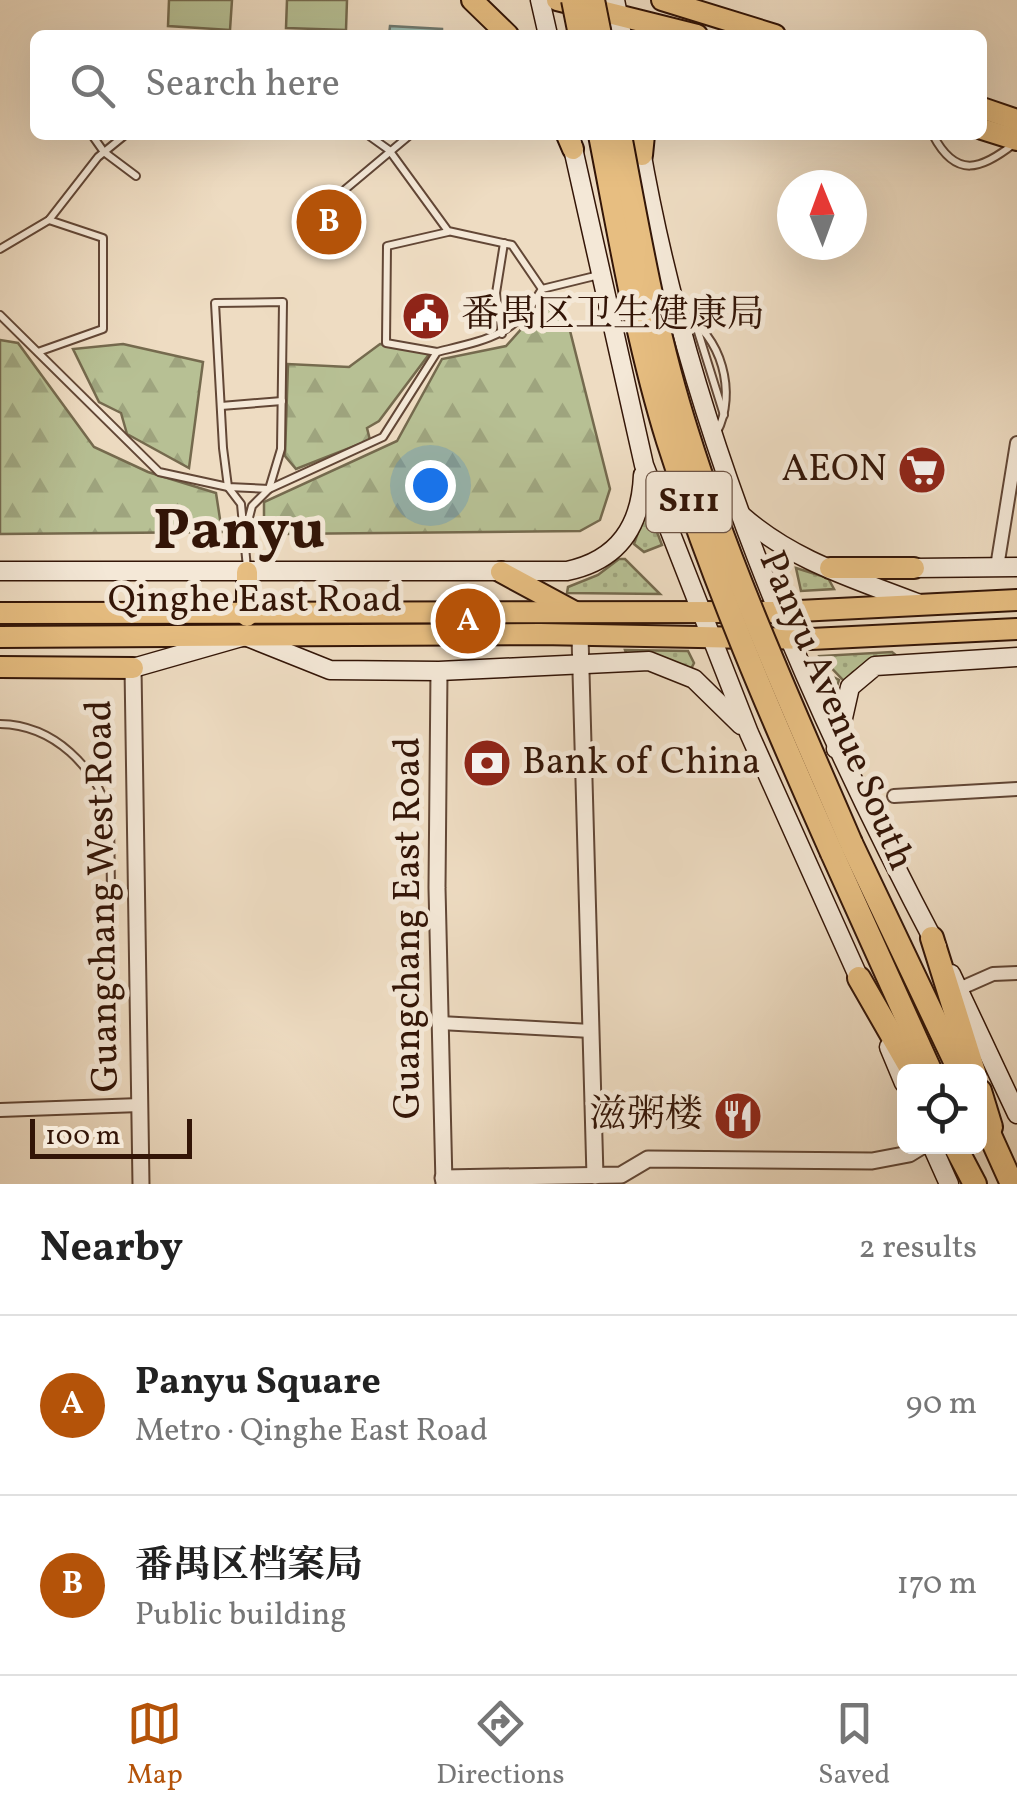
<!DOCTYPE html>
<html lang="en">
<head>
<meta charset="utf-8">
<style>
	:root { --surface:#fff; --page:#f2f2f2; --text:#222; --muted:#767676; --line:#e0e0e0; --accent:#b45309 }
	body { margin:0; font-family:Vollkorn,"Noto Serif SC",serif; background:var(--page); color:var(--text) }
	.controls { position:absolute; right:30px; bottom:30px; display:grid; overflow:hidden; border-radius:15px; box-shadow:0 10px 40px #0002 }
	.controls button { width:90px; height:90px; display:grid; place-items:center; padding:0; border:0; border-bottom:2px solid var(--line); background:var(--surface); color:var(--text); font:50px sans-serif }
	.compass { position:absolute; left:777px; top:170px; width:90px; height:90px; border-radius:50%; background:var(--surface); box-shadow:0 10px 40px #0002; rotate:359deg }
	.scale { position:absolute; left:30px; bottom:25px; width:162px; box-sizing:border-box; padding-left:10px; border:5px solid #331507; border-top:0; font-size:28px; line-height:35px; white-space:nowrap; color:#331507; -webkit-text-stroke:8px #f4e8d7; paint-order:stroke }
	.you { position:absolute; left:430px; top:485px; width:35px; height:35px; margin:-25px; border:8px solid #fff; border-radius:50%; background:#1a73e8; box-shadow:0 0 0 15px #1a73e833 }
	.badge { display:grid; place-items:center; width:65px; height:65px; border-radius:50%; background:var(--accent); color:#fff; font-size:32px; font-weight:700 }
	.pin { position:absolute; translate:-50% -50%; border:5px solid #fff; box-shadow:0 2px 10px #0006 }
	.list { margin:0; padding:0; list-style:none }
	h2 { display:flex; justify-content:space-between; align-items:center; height:130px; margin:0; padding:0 40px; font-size:42px }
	h2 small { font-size:32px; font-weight:400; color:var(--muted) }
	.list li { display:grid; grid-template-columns:65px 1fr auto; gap:30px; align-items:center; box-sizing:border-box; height:180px; padding:0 40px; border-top:2px solid var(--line) }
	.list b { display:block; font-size:38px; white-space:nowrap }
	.list p { margin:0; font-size:32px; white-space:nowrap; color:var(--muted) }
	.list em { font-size:32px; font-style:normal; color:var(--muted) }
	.icon { flex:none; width:55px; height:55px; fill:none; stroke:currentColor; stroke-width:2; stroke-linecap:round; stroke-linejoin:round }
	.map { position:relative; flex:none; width:1017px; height:1184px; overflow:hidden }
	.search { position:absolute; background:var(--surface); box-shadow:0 10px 40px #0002; left:30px; right:30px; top:30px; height:110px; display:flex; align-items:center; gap:25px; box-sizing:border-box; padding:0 35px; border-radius:15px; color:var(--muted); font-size:38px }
	.sheet { height:490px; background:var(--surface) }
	nav { display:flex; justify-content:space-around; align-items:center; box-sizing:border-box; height:140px; border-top:2px solid var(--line); background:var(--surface); font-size:28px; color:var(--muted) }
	nav a { display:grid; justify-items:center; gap:5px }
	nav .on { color:var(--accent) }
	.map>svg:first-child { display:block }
</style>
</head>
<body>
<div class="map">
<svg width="1017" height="1184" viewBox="0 0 1017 1184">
	<defs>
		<pattern id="grass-dots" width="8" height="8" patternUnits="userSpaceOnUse" patternTransform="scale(2.5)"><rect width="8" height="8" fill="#b7c094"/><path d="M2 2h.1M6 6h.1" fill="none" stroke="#9ea47e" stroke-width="1.8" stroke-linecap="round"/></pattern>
		<pattern id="forest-firs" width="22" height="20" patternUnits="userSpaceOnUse" patternTransform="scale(2.5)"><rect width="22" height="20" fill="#b7c094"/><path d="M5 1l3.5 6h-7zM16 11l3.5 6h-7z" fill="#9ea47e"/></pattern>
		<pattern id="water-ripples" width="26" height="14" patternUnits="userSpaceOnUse" patternTransform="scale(2.5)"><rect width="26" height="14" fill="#99bcb2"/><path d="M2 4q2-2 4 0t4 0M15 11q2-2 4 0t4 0" fill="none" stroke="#84a198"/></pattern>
	</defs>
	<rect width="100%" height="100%" fill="#eedcc2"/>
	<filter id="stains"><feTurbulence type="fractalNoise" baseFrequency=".002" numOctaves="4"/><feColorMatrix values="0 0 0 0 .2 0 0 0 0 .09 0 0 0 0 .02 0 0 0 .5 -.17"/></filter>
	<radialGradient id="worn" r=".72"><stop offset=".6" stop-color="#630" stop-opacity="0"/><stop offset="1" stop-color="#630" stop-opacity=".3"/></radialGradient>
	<g fill="url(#grass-dots)" stroke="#756a4e" stroke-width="2.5">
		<polygon points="650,514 662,545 644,552 634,544 644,515"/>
		<polygon points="619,559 625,559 660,594 567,593 568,587 598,575"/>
		<polygon points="796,568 828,578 834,589 801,591"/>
		<polygon points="625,650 688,651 694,663 690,671 627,656"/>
		<polygon points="892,652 897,656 893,660 853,672 844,681 820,656"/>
		<polygon points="815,668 839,680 832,702 827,702 810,669"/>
	</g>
	<g fill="url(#forest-firs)" stroke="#756a4e" stroke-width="2.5">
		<polygon points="541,307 566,315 610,489 600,520 580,531 280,534 274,519 264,519 264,502 397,441 442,359 506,346"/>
		<polygon points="0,340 18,343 94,447 148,472 216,493 222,532 0,534"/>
		<polygon points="123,344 203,362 189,468 127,434 121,413 99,402 73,349"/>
		<polygon points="380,344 430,353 379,421 367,428 370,440 296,469 285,456 288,364 349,367"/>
	</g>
	<g fill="#b7c094" stroke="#756a4e" stroke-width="2.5">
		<polygon points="169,0 232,0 230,30 168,26"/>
		<polygon points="287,0 347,0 346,30 286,28"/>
	</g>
	<polygon fill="url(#water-ripples)" stroke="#70796e" stroke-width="2.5" points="390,26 442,29 442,35 389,35"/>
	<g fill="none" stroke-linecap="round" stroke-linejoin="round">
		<g stroke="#624736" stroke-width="10">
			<g id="service">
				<polyline points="92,135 104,152 136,176"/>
				<polyline points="368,135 389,150 448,231 512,245 542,289"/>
				<path d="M 933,135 C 956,179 981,170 1015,143"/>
				<polyline points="342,192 410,135"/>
				<polyline points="0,249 49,220 98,157 125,135"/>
				<path d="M 682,314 C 722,335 737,393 717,432"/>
				<path d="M 0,315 L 159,472 L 228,487 L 269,489 L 383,437 L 437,352 C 485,340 516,336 542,289 L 599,275"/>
				<polyline points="695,322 724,415"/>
				<polyline points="502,334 496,293 504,243"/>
				<polyline points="38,352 103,329 103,238 49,220"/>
				<polyline points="437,352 386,343 387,246 448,232"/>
				<polyline points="221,406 282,401"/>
				<polyline points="245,533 252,506 269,489 281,449 283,302 215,303 223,448 228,487 241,504 247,568"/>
				<path d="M 0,724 C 54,725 96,767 110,817 L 112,966"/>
			</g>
		</g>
		<g stroke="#624736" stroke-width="16">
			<g id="minor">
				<polyline points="997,567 1017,443"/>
				<polyline points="894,796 1017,789"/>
				<polyline points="959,989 993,974 1017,973"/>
				<polyline points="440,1023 591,1031"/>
				<polyline points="0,1110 140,1105"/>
			</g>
		</g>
		<g stroke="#624736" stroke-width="19">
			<g id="tertiary">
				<polyline points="580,636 595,1176"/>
				<polyline points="133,668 141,1184"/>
				<polyline points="439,671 437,888 444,1184"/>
				<polyline points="443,1178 621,1175 648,1159 872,1161 909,1154 922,1146"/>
			</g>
		</g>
		<g stroke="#331507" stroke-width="21">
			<g id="secondary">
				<polyline points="540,0 548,35"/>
				<polyline points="615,0 622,35"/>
				<polyline points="570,135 644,465 749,733 863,987"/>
				<path d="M 640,145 C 689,429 803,693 937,947"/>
				<path d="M 741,515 C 793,561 853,578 917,603"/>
				<polyline points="914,568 1017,567"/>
				<path d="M 0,571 L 567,571 C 619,560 641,525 643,475"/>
				<polyline points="133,668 245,636 330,670 439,671 649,661 694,679 741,725"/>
				<polyline points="836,749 850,687 875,666 1017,657"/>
				<polyline points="951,974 1017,1114"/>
				<polyline points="889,1047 904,1083"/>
				<polyline points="932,1146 949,1184"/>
			</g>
		</g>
		<g stroke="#331507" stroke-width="24">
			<g id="primary">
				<polyline points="472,0 508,35"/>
				<polyline points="557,0 697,35"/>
				<polyline points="662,0 775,35"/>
				<polyline points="982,108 1017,120"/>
				<polyline points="982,129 1017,140"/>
				<polyline points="567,135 573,149"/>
				<polyline points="642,155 644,135"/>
				<polyline points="830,568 914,568"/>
				<polyline points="247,572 247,616"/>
				<polyline points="501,572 575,612"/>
				<polyline points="0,613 779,612 1017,600"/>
				<polyline points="0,637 540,634 811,639 1017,629"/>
				<polyline points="0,667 133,668"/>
			</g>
		</g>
		<g stroke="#331507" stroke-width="26">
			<g id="trunk">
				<polyline points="851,843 960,1072"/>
				<polyline points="832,853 931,1072"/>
				<polyline points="932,938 974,1072"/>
				<polyline points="859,978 913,1072"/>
				<polyline points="980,1091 991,1127"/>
				<polyline points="980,1113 1012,1184"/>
				<polyline points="955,1146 975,1184"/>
			</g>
		</g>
		<use href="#service" stroke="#f4e8d7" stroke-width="6"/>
		<use href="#minor" stroke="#f4e8d7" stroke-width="12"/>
		<use href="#tertiary" stroke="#f4e8d7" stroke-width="15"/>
		<use href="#secondary" stroke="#f4e8d7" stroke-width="18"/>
		<use href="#primary" stroke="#e7be81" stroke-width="20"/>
		<use href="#trunk" stroke="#e7be81" stroke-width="22"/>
		<g stroke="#331507" stroke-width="26" stroke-linecap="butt">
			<g id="trunk-bridge">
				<polyline points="573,0 580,35"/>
				<polyline points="593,0 600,35"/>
				<path d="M 600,135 C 620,237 637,341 668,441 C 713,582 772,718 832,853"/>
				<path d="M 620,135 C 639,235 656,335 687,432 C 731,573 793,708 851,843"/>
			</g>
		</g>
		<use href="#trunk-bridge" stroke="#e7be81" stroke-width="22"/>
	</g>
	<defs>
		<g id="civic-disc" transform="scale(2.5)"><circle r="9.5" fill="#8f2418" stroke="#f4e8d7"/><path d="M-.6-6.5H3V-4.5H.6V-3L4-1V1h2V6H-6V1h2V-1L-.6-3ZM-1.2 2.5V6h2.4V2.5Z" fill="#fff"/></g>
		<g id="supermarket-disc" transform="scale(2.5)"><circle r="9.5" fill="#8f2418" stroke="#f4e8d7"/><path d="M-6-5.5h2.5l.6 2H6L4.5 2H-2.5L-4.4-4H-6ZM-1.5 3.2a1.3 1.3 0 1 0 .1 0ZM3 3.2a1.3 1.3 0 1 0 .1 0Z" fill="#fff"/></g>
		<g id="bank-disc" transform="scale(2.5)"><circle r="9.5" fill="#8f2418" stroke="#f4e8d7"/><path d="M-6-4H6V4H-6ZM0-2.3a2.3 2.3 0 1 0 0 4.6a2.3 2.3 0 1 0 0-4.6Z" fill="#fff"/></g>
		<g id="restaurant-disc" transform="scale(2.5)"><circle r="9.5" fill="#8f2418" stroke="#f4e8d7"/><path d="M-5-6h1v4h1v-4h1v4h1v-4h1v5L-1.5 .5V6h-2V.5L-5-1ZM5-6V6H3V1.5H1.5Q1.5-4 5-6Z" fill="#fff"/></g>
	</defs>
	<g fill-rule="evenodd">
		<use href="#civic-disc" x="426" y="316"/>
		<use href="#supermarket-disc" x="922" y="470"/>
		<use href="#bank-disc" x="487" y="763"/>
		<use href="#restaurant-disc" x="738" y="1116"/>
	</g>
	<g text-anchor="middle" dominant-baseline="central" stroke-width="10" stroke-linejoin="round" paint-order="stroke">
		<rect fill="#f4e8d7" stroke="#6d5445" stroke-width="2.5" x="646.5" y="472" width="85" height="60" rx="8"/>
		<g font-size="35" font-weight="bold" fill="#331507">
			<text x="689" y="502">S111</text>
		</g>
		<g font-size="38" fill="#331507" stroke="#f4e8d7" text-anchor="start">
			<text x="461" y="316">番禺区卫生健康局</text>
			<text x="887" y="470" text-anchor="end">AEON</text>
			<text x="522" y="763">Bank of China</text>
			<text x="703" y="1116" text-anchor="end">滋粥楼</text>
		</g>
		<g font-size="38" fill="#331507" stroke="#f4e8d7">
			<text x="255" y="601">Qinghe East Road</text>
			<text transform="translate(835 711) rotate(67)">Panyu Avenue South</text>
			<text transform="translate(104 896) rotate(-91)">Guangchang West Road</text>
			<text transform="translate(409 928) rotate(-90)">Guangchang East Road</text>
		</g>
		<g font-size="58" font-weight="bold" fill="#331507" stroke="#f4e8d7">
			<text x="239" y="533">Panyu</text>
		</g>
	</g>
	<rect width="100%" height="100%" filter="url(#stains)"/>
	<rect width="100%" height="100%" fill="url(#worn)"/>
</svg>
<div class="controls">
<button><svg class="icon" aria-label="locate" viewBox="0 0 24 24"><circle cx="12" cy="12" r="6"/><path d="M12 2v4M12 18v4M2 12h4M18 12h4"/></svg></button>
</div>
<svg class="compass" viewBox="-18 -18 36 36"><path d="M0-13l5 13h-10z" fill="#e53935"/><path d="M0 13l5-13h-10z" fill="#767676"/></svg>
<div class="scale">100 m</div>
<div class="you"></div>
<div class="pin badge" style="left:468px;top:621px">A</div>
<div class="pin badge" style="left:329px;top:222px">B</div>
<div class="search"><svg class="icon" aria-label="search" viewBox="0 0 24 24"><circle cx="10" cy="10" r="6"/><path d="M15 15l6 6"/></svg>Search here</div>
</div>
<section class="sheet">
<h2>Nearby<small>2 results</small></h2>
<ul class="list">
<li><span class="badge">A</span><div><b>Panyu Square</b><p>Metro · Qinghe East Road</p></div><em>90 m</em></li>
<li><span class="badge">B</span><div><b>番禺区档案局</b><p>Public building</p></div><em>170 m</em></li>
</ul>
</section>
<nav>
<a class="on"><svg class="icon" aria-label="map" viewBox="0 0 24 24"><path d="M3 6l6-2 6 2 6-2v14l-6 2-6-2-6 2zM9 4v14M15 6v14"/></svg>Map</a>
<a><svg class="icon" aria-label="directions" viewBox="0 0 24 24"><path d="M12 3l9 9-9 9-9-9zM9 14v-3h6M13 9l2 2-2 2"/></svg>Directions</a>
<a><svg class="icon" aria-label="saved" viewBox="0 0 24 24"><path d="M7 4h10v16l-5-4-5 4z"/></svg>Saved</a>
</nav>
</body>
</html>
